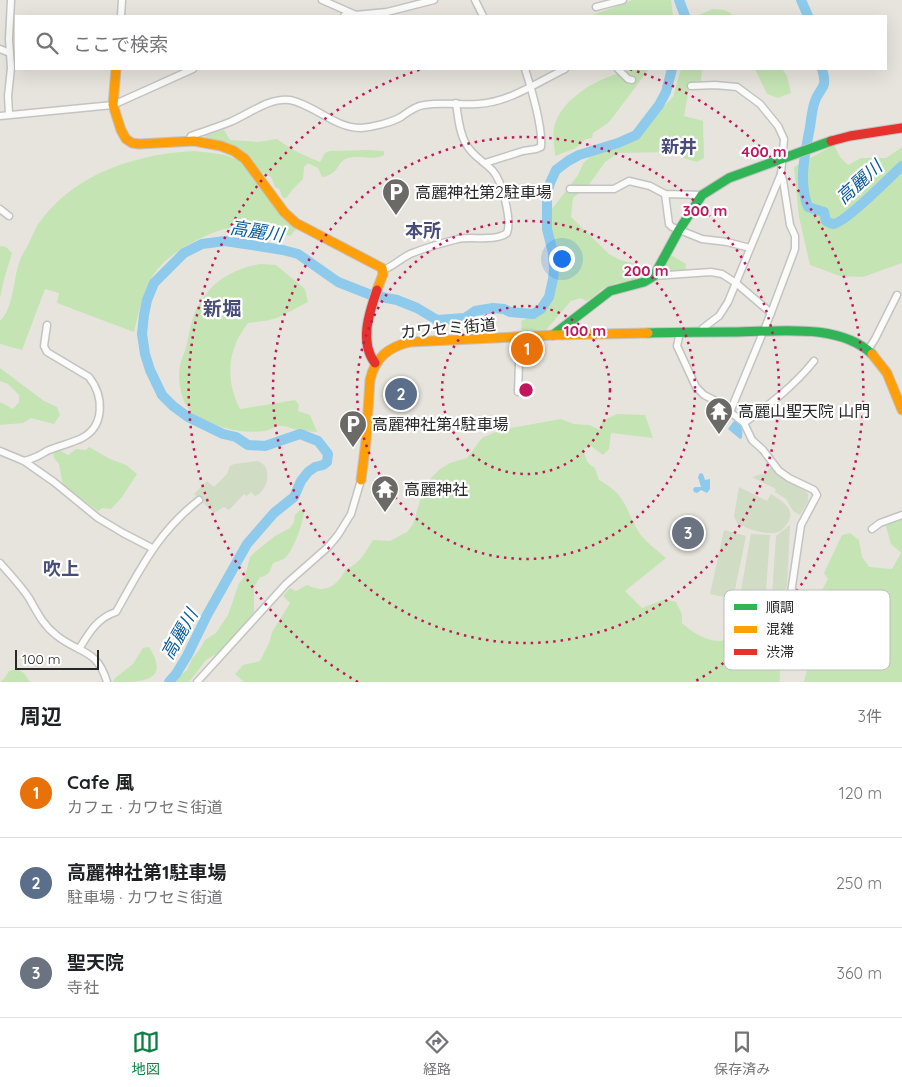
<!DOCTYPE html>
<html lang="ja">
<head>
<meta charset="utf-8">
<style>
	:root { --surface:#fff; --page:#f6f6f6; --text:#202124; --muted:#757577; --line:#e0e0e0; --accent:#0b8043 }
	body { margin:0; font-family:Quicksand,"Noto Sans JP",sans-serif; background:var(--page); color:var(--text) }
	.scale { position:absolute; left:15px; bottom:12px; width:84px; box-sizing:border-box; padding-left:5px; border:2px solid #282828; border-top:0; font-size:14px; line-height:18px; white-space:nowrap; color:#282828; -webkit-text-stroke:4px #fff; paint-order:stroke }
	.you { position:absolute; left:561px; top:258px; width:18px; height:18px; margin:-12px; border:4px solid #fff; border-radius:50%; background:#1a73e8; box-shadow:0 0 0 8px #1a73e833 }
	.badge { display:grid; place-items:center; width:32px; height:32px; border-radius:50%; background:var(--accent); color:#fff; font-size:16px; font-weight:700 }
	.pin { position:absolute; translate:-50% -50%; border:2px solid #fff; box-shadow:0 1px 5px #0006 }
	.list { margin:0; padding:0; list-style:none }
	h2 { display:flex; justify-content:space-between; align-items:center; height:65px; margin:0; padding:0 20px; font-size:21px }
	h2 small { font-size:16px; font-weight:400; color:var(--muted) }
	.list li { display:grid; grid-template-columns:32px 1fr auto; gap:15px; align-items:center; box-sizing:border-box; height:90px; padding:0 20px; border-top:1px solid var(--line) }
	.list b { display:block; font-size:19px; white-space:nowrap }
	.list p { margin:0; font-size:16px; white-space:nowrap; color:var(--muted) }
	.list em { font-size:16px; font-style:normal; color:var(--muted) }
	.icon { flex:none; width:28px; height:28px; fill:none; stroke:currentColor; stroke-width:2; stroke-linecap:round; stroke-linejoin:round }
	.map { position:relative; flex:none; width:902px; height:682px; overflow:hidden }
	.search { position:absolute; background:var(--surface); box-shadow:0 5px 20px #0002; left:15px; right:15px; top:15px; height:55px; display:flex; align-items:center; gap:12px; box-sizing:border-box; padding:0 18px; border-radius:0px; color:var(--muted); font-size:19px }
	.sheet { height:335px; background:var(--surface) }
	nav { display:flex; justify-content:space-around; align-items:center; box-sizing:border-box; height:70px; border-top:1px solid var(--line); background:var(--surface); font-size:14px; color:var(--muted) }
	nav a { display:grid; justify-items:center; gap:2px }
	nav .on { color:var(--accent) }
	.map>svg:first-child { display:block }
</style>
</head>
<body>
<div class="map">
<svg width="902" height="682" viewBox="0 0 902 682">
	<rect width="100%" height="100%" fill="#e7e4dd"/>
	<g fill="#c4e4b4">
		<path d="M 632,0 L 671,0 L 673,16 L 589,16 C 604,11 618,6 632,0 Z"/>
		<polygon points="713,9 724,10 736,16 696,16"/>
		<path d="M 616,69 L 649,69 L 613,117 L 608,123 L 593,133 L 592,138 L 586,139 L 576,148 L 555,156 C 555,148 552,136 554,128 C 559,102 592,81 617,74 Z"/>
		<polygon points="681,69 702,69 701,81 690,83 684,116 703,121 704,158 697,162 680,157 680,141 667,152 618,153 605,162 588,186 573,198 571,217 609,254 620,260 654,268 667,261 671,255 686,264 685,271 616,283 602,289 592,298 586,301 581,298 571,301 544,332 522,333 521,321 540,313 552,297 556,266 551,222 552,209 578,175 584,162 597,152 635,139 643,131 648,122 673,97"/>
		<polygon points="755,69 782,69 787,76 791,93 778,98 767,94"/>
		<path d="M 224,130 L 230,140 L 258,142 L 277,139 C 290,149 305,156 320,162 L 325,153 L 330,151 L 368,150 L 384,151 L 384,155 C 374,161 359,155 348,158 C 337,161 339,175 322,177 L 318,168 L 308,163 L 304,167 L 303,179 L 293,189 L 286,198 L 283,198 L 279,189 L 275,187 C 270,169 266,178 258,169 C 255,166 254,162 251,159 C 239,143 223,143 206,138 L 205,135 Z"/>
		<polygon points="834,145 840,157 848,165 861,158 886,158 902,147 902,263 863,277 840,276 810,265 799,217 794,167"/>
		<path d="M 194,151 C 210,153 227,153 241,162 L 297,228 L 290,236 C 277,233 262,227 248,226 C 219,224 167,251 152,277 C 142,294 139,312 134,332 L 57,303 L 59,293 L 45,289 L 22,350 L 0,344 L 0,321 C 14,307 13,281 19,263 C 21,256 26,249 29,243 C 33,235 36,226 42,219 C 78,172 138,154 194,151 Z"/>
		<polygon points="0,246 6,247 12,253 3,283 0,298"/>
		<path d="M 261,264 L 276,265 L 305,289 L 308,302 C 299,306 292,311 283,315 C 273,321 260,321 248,323 C 227,350 225,379 240,409 L 295,400 L 299,405 L 298,411 L 310,415 L 317,432 C 309,431 301,431 294,429 C 289,428 284,425 280,426 C 275,426 270,430 265,431 C 242,434 216,428 196,416 C 181,406 177,381 180,365 C 182,357 186,350 187,343 C 192,322 192,312 206,294 C 219,277 240,267 261,264 Z"/>
		<polygon points="0,368 44,401 57,407 60,415 54,424 31,418 23,423 0,425 0,402 13,409 19,402 19,395 8,384 0,381"/>
		<path d="M 617,414 L 645,415 L 653,438 L 611,433 L 609,449 L 603,455 L 591,446 L 584,449 C 585,458 586,463 595,468 L 599,480 C 626,495 624,506 638,531 C 643,540 658,551 666,558 L 625,591 L 642,608 L 665,599 L 676,602 L 682,614 L 682,623 C 693,633 707,642 722,641 L 728,632 L 745,620 L 752,606 L 762,602 L 774,603 L 777,613 L 780,679 L 779,682 L 244,682 L 235,674 L 243,665 L 260,661 L 269,643 L 272,632 L 290,603 L 283,596 L 290,588 L 296,591 L 307,585 C 326,594 336,587 346,569 C 359,565 366,551 373,540 L 390,541 L 407,532 L 413,524 L 423,491 L 432,477 L 440,469 L 450,463 L 467,458 L 482,438 L 500,430 L 561,419 L 574,424 L 589,425 L 600,430 L 602,421 Z"/>
		<polygon points="89,447 110,459 126,465 137,474 122,497 111,509 103,508 98,511 63,485 59,464 54,458 53,451 59,450 68,455 76,449 86,450"/>
		<path d="M 300,510 L 304,511 C 303,524 295,545 287,556 C 284,560 278,561 273,563 C 270,571 269,576 260,577 L 254,587 L 254,612 L 249,620 L 218,653 L 206,660 L 189,682 L 177,682 L 179,676 L 187,670 L 192,659 L 200,649 L 205,640 L 216,633 L 228,615 L 239,583 L 245,576 L 250,557 L 255,552 L 275,536 L 290,528 L 294,522 L 295,515 Z"/>
		<path d="M 902,518 L 902,682 L 804,682 C 810,657 823,630 809,606 L 818,598 L 828,579 L 824,573 L 842,535 L 850,533 L 859,540 L 862,557 L 869,567 L 892,569 L 901,553 L 891,544 L 885,523 Z"/>
		<path d="M 149,647 C 171,682 142,682 113,682 L 115,678 L 133,664 L 143,648 Z"/>
		<polygon points="17,669 24,673 30,682 0,682 4,679 9,671"/>
	</g>
	<g fill="#d0dcc4">
		<path d="M 258,461 C 260,462 263,464 265,466 C 271,477 265,492 255,496 L 251,492 L 247,496 L 244,494 L 229,510 L 224,507 L 214,513 L 194,494 L 207,481 L 214,487 L 227,474 L 230,466 L 234,464 Z"/>
		<polygon points="771,467 778,476 805,491 808,494 808,501 800,515 793,511 786,499 775,492 776,489 752,477 766,473"/>
		<path d="M 739,487 L 767,501 L 771,494 C 782,501 797,509 787,524 C 785,526 782,531 778,532 C 768,536 746,529 737,523 L 734,516 Z"/>
		<path d="M 790,525 L 787,586 C 783,593 779,595 772,595 L 776,536 Z"/>
		<polygon points="724,530 746,536 733,599 710,594"/>
		<polygon points="751,534 770,535 766,590 740,596"/>
	</g>
	<g fill="#8ecaeb">
		<polygon points="713,403 724,411 724,419 720,424 716,424 705,416"/>
		<path d="M 736,420 C 742,425 743,431 742,438 L 740,439 L 728,429 L 734,421 Z"/>
		<polygon points="700,473 703,474 705,480 710,479 710,489 707,493 701,490 697,493 694,492 693,489 695,487 701,487 698,477"/>
	</g>
	<g fill="none" stroke-linecap="round" stroke-linejoin="round">
		<g stroke="#8ecaeb" stroke-width="10">
			<polyline points="679,0 685,16"/>
			<polyline points="801,0 808,16"/>
			<path d="M 822,69 C 829,91 818,87 814,104 C 812,111 811,120 810,127 C 805,154 798,181 808,207 L 824,212 L 826,221 C 826,221 832,224 833,224 C 844,224 891,176 902,166"/>
			<polyline points="169,682 176,674 187,656 207,615 247,544 274,513 294,497 301,481 308,472 315,467 323,465 327,462 328,454 318,441 300,434 265,446 248,445 236,437 223,434 188,417 173,406 162,395 150,370 145,354 142,334 144,315 147,300 154,283 184,253 202,244 225,241 283,250 298,254 338,282 371,295 397,300 417,308 437,320 465,318 475,311 493,308 504,309 510,312 533,314 541,309 549,297 553,279 554,270 553,253 547,229 547,194 550,183 556,170 568,161 579,155 618,143 636,135 659,105 666,92 672,69"/>
		</g>
		<g stroke="#c4c3c3" stroke-width="9">
			<g id="street">
				<polyline points="322,0 356,15"/>
				<polyline points="475,0 483,16"/>
				<polyline points="596,7 623,0"/>
				<polyline points="121,16 122,0"/>
				<polyline points="344,16 387,12 434,0"/>
				<polyline points="0,49 10,53"/>
				<polyline points="618,69 628,79 632,80"/>
				<polyline points="691,86 715,85 737,87 760,104 778,126 784,139 781,174 728,302 719,316 703,328 701,332"/>
				<polyline points="9,114 8,96 11,68 9,39 11,0"/>
				<polyline points="0,116 113,105 193,69"/>
				<path d="M 189,140 L 191,136 C 204,131 218,127 230,122 C 249,114 270,97 290,100 C 315,105 334,128 361,128 C 373,127 390,123 401,117 C 408,112 415,106 424,105 C 442,102 460,105 477,104 C 508,103 538,82 565,69"/>
				<path d="M 485,163 L 523,151 L 536,149 L 541,147 C 543,128 531,87 525,69"/>
				<polyline points="570,189 614,189 629,181 650,186 665,194 702,195"/>
				<polyline points="665,194 669,224 672,227 702,239 727,242 750,248"/>
				<polyline points="0,209 9,216"/>
				<path d="M 383,270 C 394,266 400,259 410,254 C 425,248 442,243 458,239 C 473,236 494,242 507,233 C 512,220 502,181 493,171 C 484,161 472,156 466,144 C 459,132 458,116 456,103"/>
				<polyline points="654,276 711,272 722,274 736,283 771,313"/>
				<polyline points="680,332 677,346 696,387 704,395 716,401 744,423 752,440 763,450 779,471 789,478 814,490 817,495 801,525 791,593 777,605 769,609"/>
				<polyline points="515,337 519,363 518,392"/>
				<polyline points="868,350 875,339 897,295"/>
				<polyline points="730,412 771,313 795,249 795,236 790,225 783,180 781,174"/>
				<path d="M 744,423 C 769,405 794,386 814,361"/>
				<polyline points="0,451 24,461 54,482 98,518 123,533 152,548"/>
				<path d="M 24,461 C 28,460 34,458 38,456 C 43,454 47,450 52,449 C 62,445 72,443 82,438 C 105,426 104,396 89,377 L 47,352 L 44,346 L 47,325"/>
				<polyline points="872,529 880,523 902,515"/>
				<path d="M 0,563 C 10,574 21,586 29,598 C 37,612 43,625 56,635 C 79,654 97,648 107,682"/>
				<path d="M 79,649 C 89,633 97,618 116,612 C 141,568 158,532 199,500"/>
				<polyline points="197,682 286,584 328,547 338,535 351,514 361,480"/>
			</g>
		</g>
		<g stroke="#c4c3c3" stroke-width="11">
			<g id="fast">
				<path d="M 648,333 C 676,332 705,332 733,332 C 775,332 838,322 872,354"/>
				<polyline points="553,335 610,291 644,282 654,276 679,230 702,195 729,178 831,141"/>
			</g>
		</g>
		<g stroke="#c4c3c3" stroke-width="11">
			<g id="slow">
				<polyline points="116,69 113,105 121,130 126,139 132,143 139,144 194,141 221,146 234,151 245,159 284,212 296,223 382,268 383,274 377,290"/>
				<polyline points="872,354 887,373 902,410"/>
				<path d="M 361,480 L 366,441 L 370,380 C 375,358 388,347 410,342 L 554,335 L 648,333"/>
			</g>
		</g>
		<g stroke="#c4c3c3" stroke-width="11">
			<g id="jam">
				<polyline points="831,141 850,136 902,128"/>
				<path d="M 375,363 C 359,342 369,313 377,290"/>
			</g>
		</g>
		<use href="#street" stroke="#fbfbfa" stroke-width="6"/>
		<use href="#fast" stroke="#30b455" stroke-width="9"/>
		<use href="#slow" stroke="#ff9f0a" stroke-width="9"/>
		<use href="#jam" stroke="#e5322d" stroke-width="9"/>
	</g>
	<g fill="none" stroke="#c2185b" stroke-width="2.5" stroke-dasharray="2.5 5">
		<circle cx="526" cy="390" r="84"/>
		<circle cx="526" cy="390" r="169"/>
		<circle cx="526" cy="390" r="253"/>
		<path d="M358 682A337 337 0 0 1 422 69M630 69A337 337 0 0 1 694 682"/>
	</g>
	<defs>
		<g id="parking-pin" transform="scale(1.4375)"><path d="M0 17L-7.5 6A9.5 9.5 0 1 1 7.5 6Z" fill="#6b6a67" stroke="#fff"/><path d="M-3.5-5.5H1a3.5 3.5 0 0 1 0 7H-1V5.5H-3.5ZM-1-3.4V-.6H.8a1.4 1.4 0 0 0 0-2.8Z" fill="#fff"/></g>
		<g id="temple-pin" transform="scale(1.4375)"><path d="M0 17L-7.5 6A9.5 9.5 0 1 1 7.5 6Z" fill="#6b6a67" stroke="#fff"/><path d="M0-6L5-2H3V0L6.5 2.5H4V6H1.5V3h-3V6H-4V2.5H-6.5L-3 0V-2H-5Z" fill="#fff"/></g>
	</defs>
	<g fill-rule="evenodd">
		<use href="#parking-pin" x="396" y="192"/>
		<use href="#temple-pin" x="719" y="411"/>
		<use href="#parking-pin" x="353" y="424"/>
		<use href="#temple-pin" x="385" y="489"/>
	</g>
	<g text-anchor="middle" dominant-baseline="central" stroke-width="4.5" stroke-linejoin="round" paint-order="stroke">
		<g font-size="16" fill="#282828" stroke="#fff" text-anchor="start">
			<text x="415" y="192">高麗神社第2駐車場</text>
			<text x="738" y="411">高麗山聖天院 山門</text>
			<text x="372" y="424">高麗神社第4駐車場</text>
			<text x="404" y="489">高麗神社</text>
		</g>
		<g font-size="16" fill="#282828" stroke="#fff">
			<text transform="translate(448 328) rotate(-5)">カワセミ街道</text>
		</g>
		<g font-size="18" font-weight="bold" fill="#484c79" stroke="#fff">
			<text x="679" y="146">新井</text>
			<text x="423" y="230">本所</text>
			<text x="61" y="568">吹上</text>
		</g>
		<g font-size="18" font-style="italic" fill="#0a5b9a" stroke="#fff">
			<text transform="translate(859 182) rotate(-42)">高麗川</text>
			<text transform="translate(257 231) rotate(9)">高麗川</text>
			<text transform="translate(179 634) rotate(-60)">高麗川</text>
		</g>
		<g font-size="19" font-weight="bold" fill="#484c79" stroke="#fff">
			<text x="222" y="308">新堀</text>
		</g>
	</g>
	<rect x="724" y="590" width="166" height="80" rx="8" fill="#fff" stroke="#bebebe" stroke-width="1"/>
	<rect x="734" y="604" width="23" height="6" fill="#30b455"/>
	<rect x="734" y="626" width="23" height="7" fill="#ff9f0a"/>
	<rect x="734" y="649" width="23" height="6" fill="#e5322d"/>
	<g font-size="14" fill="#282828">
		<text x="766" y="612">順調</text>
		<text x="766" y="634">混雑</text>
		<text x="766" y="657">渋滞</text>
	</g>
	<circle cx="526" cy="390" r="8" fill="#c2185b" stroke="#fff" stroke-width="2.5"/>
	<g font-size="15" text-anchor="middle" font-weight="bold" fill="#c2185b" stroke="#fff" stroke-width="4.5" stroke-linejoin="round" paint-order="stroke">
		<text x="764" y="157">400 m</text>
		<text x="705" y="216">300 m</text>
		<text x="646" y="276">200 m</text>
		<text x="585" y="336">100 m</text>
	</g>
</svg>
<div class="scale">100 m</div>
<div class="you"></div>
<div class="pin badge" style="left:527px;top:349px;background:#e8710a">1</div>
<div class="pin badge" style="left:401px;top:394px;background:#5c6f8a">2</div>
<div class="pin badge" style="left:688px;top:533px;background:#6b7280">3</div>
<div class="search"><svg class="icon" aria-label="search" viewBox="0 0 24 24"><circle cx="10" cy="10" r="6"/><path d="M15 15l6 6"/></svg>ここで検索</div>
</div>
<section class="sheet">
<h2>周辺<small>3件</small></h2>
<ul class="list">
<li><span class="badge" style="background:#e8710a">1</span><div><b>Cafe 風</b><p>カフェ · カワセミ街道</p></div><em>120 m</em></li>
<li><span class="badge" style="background:#5c6f8a">2</span><div><b>高麗神社第1駐車場</b><p>駐車場 · カワセミ街道</p></div><em>250 m</em></li>
<li><span class="badge" style="background:#6b7280">3</span><div><b>聖天院</b><p>寺社</p></div><em>360 m</em></li>
</ul>
</section>
<nav>
<a class="on"><svg class="icon" aria-label="map" viewBox="0 0 24 24"><path d="M3 6l6-2 6 2 6-2v14l-6 2-6-2-6 2zM9 4v14M15 6v14"/></svg>地図</a>
<a><svg class="icon" aria-label="directions" viewBox="0 0 24 24"><path d="M12 3l9 9-9 9-9-9zM9 14v-3h6M13 9l2 2-2 2"/></svg>経路</a>
<a><svg class="icon" aria-label="saved" viewBox="0 0 24 24"><path d="M7 4h10v16l-5-4-5 4z"/></svg>保存済み</a>
</nav>
</body>
</html>
